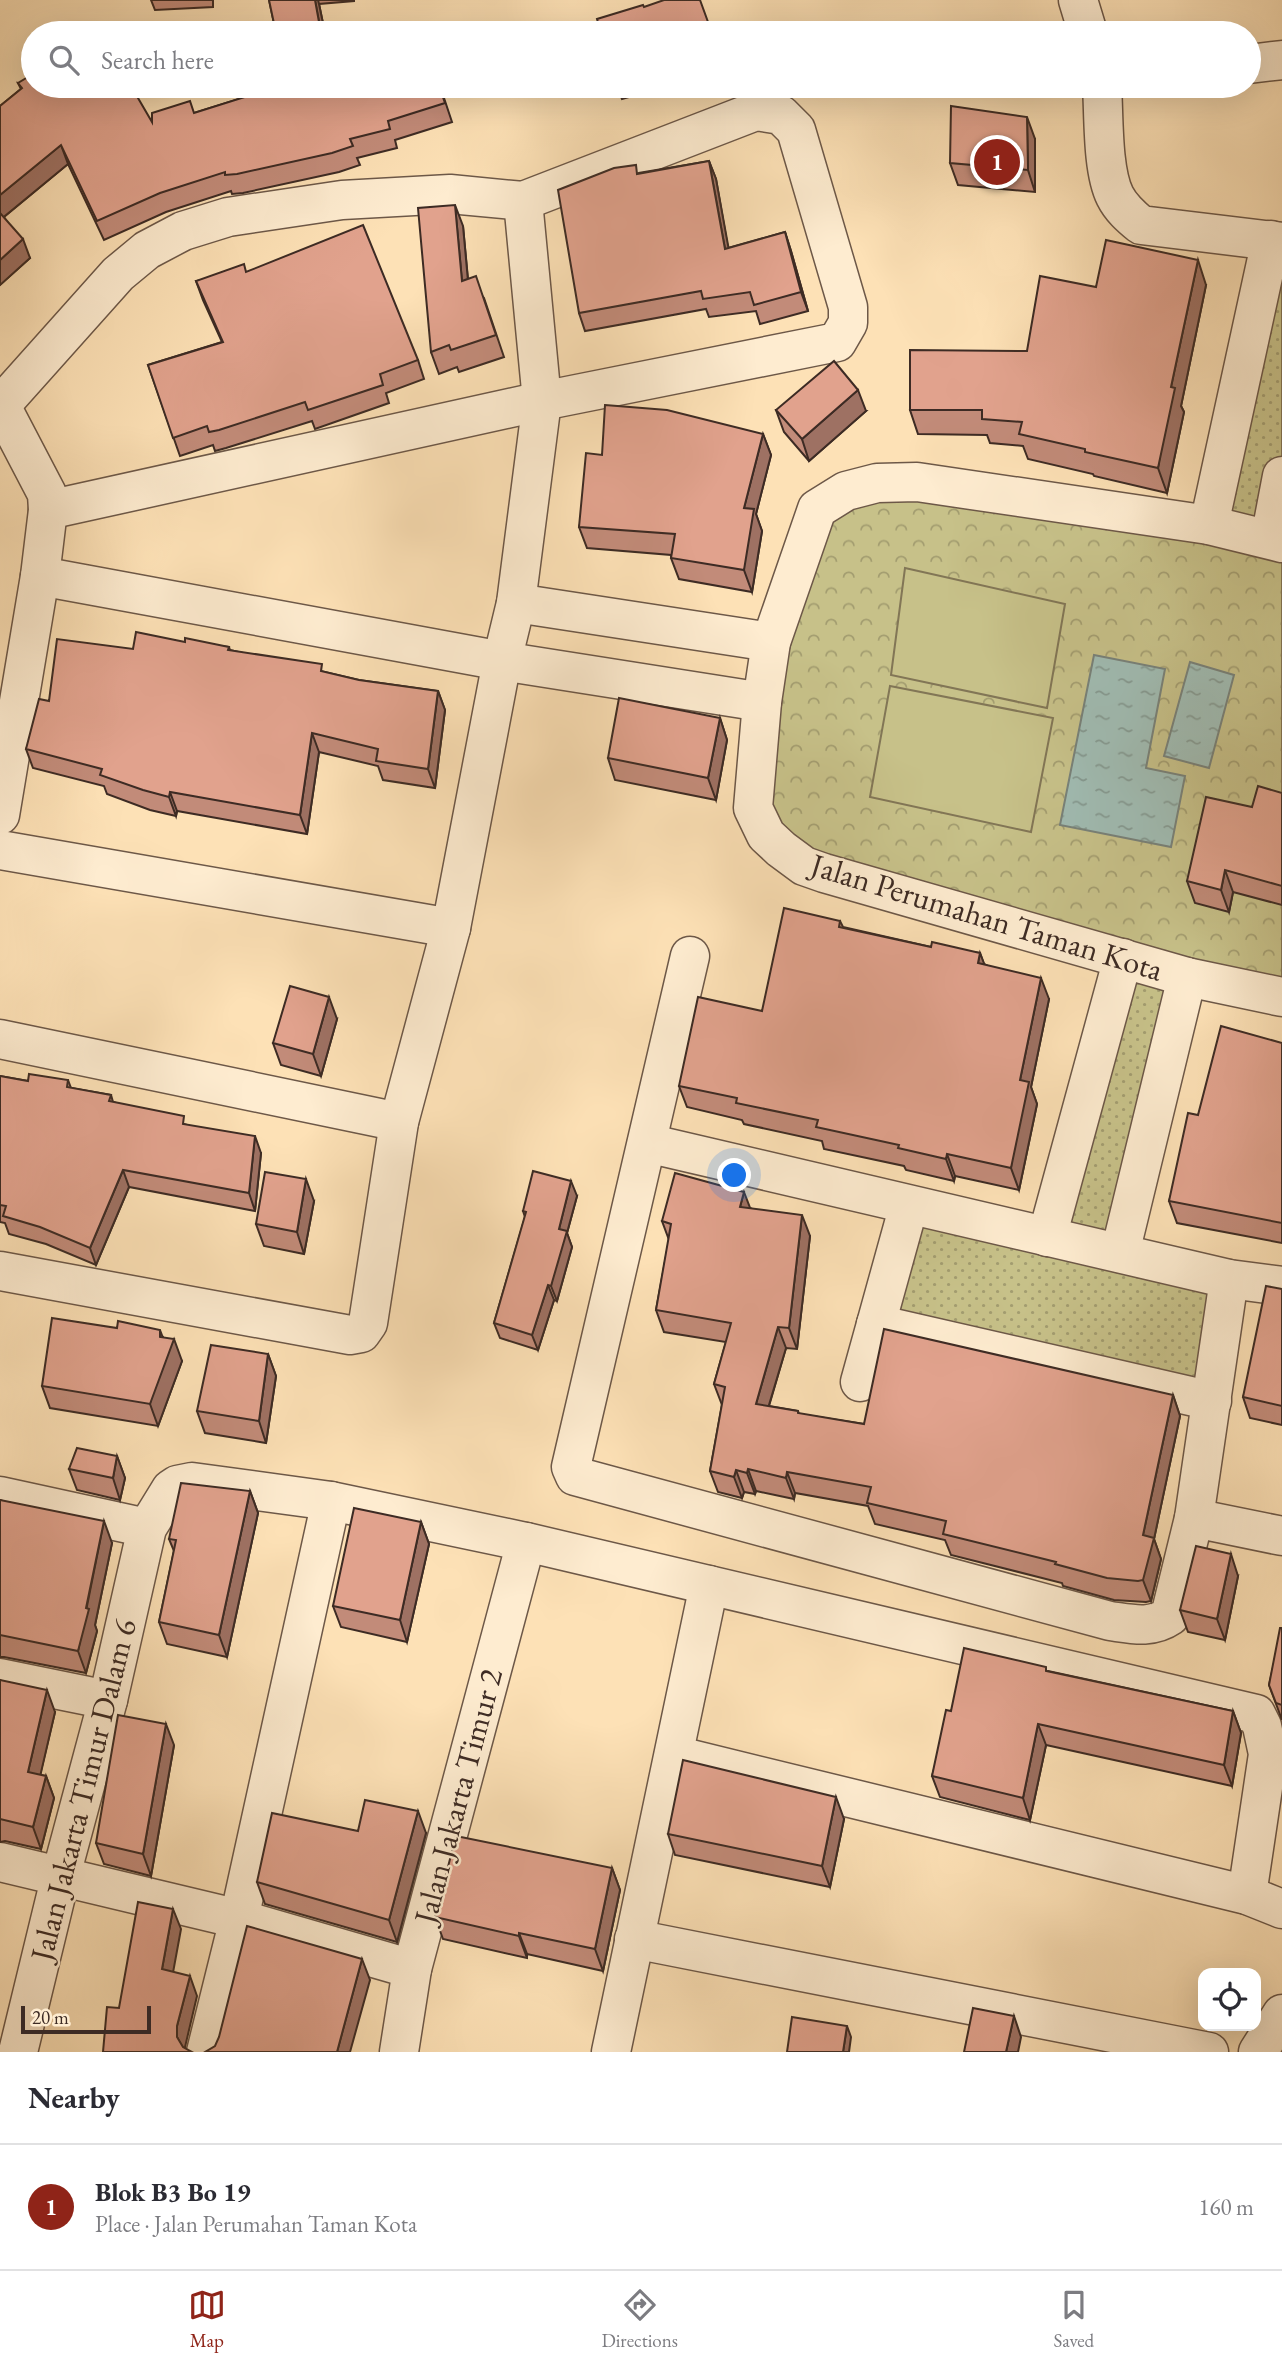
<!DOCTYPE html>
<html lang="en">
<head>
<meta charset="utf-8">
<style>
	:root { --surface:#fff; --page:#f7f7f7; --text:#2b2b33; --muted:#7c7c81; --line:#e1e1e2; --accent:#8f2418 }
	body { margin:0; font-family:"EB Garamond",serif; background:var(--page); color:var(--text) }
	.controls { position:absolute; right:21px; bottom:21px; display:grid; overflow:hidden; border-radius:14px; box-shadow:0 7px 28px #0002 }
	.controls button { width:63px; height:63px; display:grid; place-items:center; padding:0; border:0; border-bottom:2px solid var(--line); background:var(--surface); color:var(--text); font:35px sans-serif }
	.scale { position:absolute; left:21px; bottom:18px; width:130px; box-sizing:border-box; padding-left:7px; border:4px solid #3d2b24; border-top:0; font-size:19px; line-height:24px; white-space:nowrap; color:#3d2b24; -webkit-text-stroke:5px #feecd0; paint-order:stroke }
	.you { position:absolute; left:735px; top:1176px; width:24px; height:24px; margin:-18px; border:5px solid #fff; border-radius:50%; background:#1a73e8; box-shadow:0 0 0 10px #1a73e833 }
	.badge { display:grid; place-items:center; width:46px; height:46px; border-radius:50%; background:var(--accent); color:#fff; font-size:23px; font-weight:700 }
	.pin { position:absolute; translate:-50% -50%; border:4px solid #fff; box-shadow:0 2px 7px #0006 }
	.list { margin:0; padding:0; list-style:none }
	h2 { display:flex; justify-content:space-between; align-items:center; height:91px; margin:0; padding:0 28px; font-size:30px }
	h2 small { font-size:23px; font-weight:400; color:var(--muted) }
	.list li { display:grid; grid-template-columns:46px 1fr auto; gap:21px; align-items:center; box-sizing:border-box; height:126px; padding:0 28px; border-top:2px solid var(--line) }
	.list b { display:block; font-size:26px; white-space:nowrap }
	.list p { margin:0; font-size:23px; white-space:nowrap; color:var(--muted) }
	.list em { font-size:23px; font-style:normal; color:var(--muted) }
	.icon { flex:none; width:38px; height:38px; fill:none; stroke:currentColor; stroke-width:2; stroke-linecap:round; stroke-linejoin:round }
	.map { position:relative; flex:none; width:1282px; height:2052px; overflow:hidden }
	.search { position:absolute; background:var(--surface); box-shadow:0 7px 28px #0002; left:21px; right:21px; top:21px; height:77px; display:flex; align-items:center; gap:18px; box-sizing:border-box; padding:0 24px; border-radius:38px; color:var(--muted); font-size:26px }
	.sheet { height:217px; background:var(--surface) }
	nav { display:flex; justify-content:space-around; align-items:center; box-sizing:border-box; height:98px; border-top:2px solid var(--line); background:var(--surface); font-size:19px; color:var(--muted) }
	nav a { display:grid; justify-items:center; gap:4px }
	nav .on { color:var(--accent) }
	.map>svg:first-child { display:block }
</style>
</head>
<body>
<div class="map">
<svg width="1282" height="2052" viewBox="0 0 1282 2052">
	<defs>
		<pattern id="grass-dots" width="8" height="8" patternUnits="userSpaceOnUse" patternTransform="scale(1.75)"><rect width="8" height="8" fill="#c7c189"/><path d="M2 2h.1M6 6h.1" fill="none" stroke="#a39d70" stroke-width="1.8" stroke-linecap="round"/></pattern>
		<pattern id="park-crowns" width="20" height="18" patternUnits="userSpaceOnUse" patternTransform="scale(1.75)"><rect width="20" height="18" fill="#c7c189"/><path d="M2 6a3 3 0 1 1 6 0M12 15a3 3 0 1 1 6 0" fill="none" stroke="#a39d70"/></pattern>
		<pattern id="water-ripples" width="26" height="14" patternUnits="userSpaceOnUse" patternTransform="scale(1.75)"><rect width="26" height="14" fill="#a0bcb3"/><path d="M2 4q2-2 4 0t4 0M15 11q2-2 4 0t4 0" fill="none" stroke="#849991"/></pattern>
	</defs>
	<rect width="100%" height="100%" fill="#fde1b6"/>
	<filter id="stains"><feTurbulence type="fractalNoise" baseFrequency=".00286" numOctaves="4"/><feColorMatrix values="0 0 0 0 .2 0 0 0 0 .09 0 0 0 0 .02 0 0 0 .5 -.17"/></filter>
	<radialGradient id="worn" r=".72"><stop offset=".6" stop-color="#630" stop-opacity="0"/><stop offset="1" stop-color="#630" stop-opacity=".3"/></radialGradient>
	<g fill="url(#grass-dots)" stroke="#827656" stroke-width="2">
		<polygon points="1282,242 1282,476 1270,539 1209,525"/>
		<polygon points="1123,958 1187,977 1120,1253 1229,1279 1212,1401 876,1324 909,1205 1047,1236"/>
	</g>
	<polygon fill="url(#park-crowns)" stroke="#827656" stroke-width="2" points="846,491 1282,543 1282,997 766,835 771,642"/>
	<g fill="#c7c189" stroke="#827656" stroke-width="2">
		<polygon points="905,568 1065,604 1047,708 891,675"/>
		<polygon points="890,686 1053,718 1031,832 870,797"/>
	</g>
	<g fill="url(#water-ripples)" stroke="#78827a" stroke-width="2">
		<polygon points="1094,655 1165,669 1146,768 1185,776 1171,847 1060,825"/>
		<polygon points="1190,662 1234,675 1209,768 1164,756"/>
	</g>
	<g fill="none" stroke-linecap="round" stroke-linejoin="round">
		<g stroke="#6d5848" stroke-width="41">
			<g id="minor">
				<polyline points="1078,0 1088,33"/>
				<polyline points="1249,64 1282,60"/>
				<path d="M 1102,86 C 1104,116 1102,170 1115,196 C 1121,208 1130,216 1141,225 L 1282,242"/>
				<polyline points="0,404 47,494 48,510 40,576 0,815"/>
				<polyline points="1,405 118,274 147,250 183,231 228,217 342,200 450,194 523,201 756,111 781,115 796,130 848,307 848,323 837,342 542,401 48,510"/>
				<polyline points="1209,525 1271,240"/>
				<polyline points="1270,539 1282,476"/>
				<polyline points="1282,543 1209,525 917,482 877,483 846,491 817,509 771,642 762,702 753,808 766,835 781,849 804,866 824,873 1187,977 1282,997"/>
				<polyline points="40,576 502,661 762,702"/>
				<polyline points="516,603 771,642"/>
				<polyline points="0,850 451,928"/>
				<path d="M 690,956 L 571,1467 L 575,1476 L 1110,1621 C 1132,1624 1151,1629 1170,1616 L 1194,1518 L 1282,1536"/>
				<polyline points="0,1039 399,1122"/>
				<polyline points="647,1143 1229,1279 1282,1286"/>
				<polyline points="1047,1237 1123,958"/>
				<polyline points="1120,1253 1187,977"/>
				<polyline points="0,1271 350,1335 361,1333 368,1323 399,1122 451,928 502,661 516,603 542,401 523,201"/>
				<polyline points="876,1324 1212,1401"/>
				<polyline points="860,1382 909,1205"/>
				<polyline points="0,1496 147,1528"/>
				<polyline points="1194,1518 1229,1279"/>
				<polyline points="0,1678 108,1700"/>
				<polyline points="674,1755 1247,1895 1282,1909"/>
				<polyline points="0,1862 239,1919 412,1969"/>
				<polyline points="634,1939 1209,2052"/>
				<polyline points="18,2052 61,1875 108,1700 147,1528 171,1489 177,1485 192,1482 331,1501 526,1542 1256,1714 1262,1726 1268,1754 1247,1895"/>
				<polyline points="206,2052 239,1919 331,1501"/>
				<polyline points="399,2052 412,1969 526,1542"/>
				<polyline points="611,2052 709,1585"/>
				<polyline points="1258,2052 1282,2014"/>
			</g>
		</g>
		<use href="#minor" stroke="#feecd0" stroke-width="38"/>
	</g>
	<g fill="#c28b79" stroke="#3d2b24" stroke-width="2">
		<polygon points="151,0 213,0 213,7 155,10"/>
		<polygon points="269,0 354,0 354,1 319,4 325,33 276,33"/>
		<polygon points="18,83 152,122 194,113 280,86 440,86 452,122 395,140 397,148 357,158 360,165 339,172 243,193 232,194 231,191 166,212 104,240 68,164 4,217 30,258 0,285 0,106 21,89"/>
		<polygon points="617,86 667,86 622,99"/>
		<polygon points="690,86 707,86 692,91"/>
		<polygon points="1035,139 1035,192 958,185 950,163"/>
		<polygon points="709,161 716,179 728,248 785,232 791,251 808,311 760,324 756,311 709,317 706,309 585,331 579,313 639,173"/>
		<polygon points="463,226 468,279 484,298 504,357 459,372 457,367 439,374 431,352"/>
		<polygon points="246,272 418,360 424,379 386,393 389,403 315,429 312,421 226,448 215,451 213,445 180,456 148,365 222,342 203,300 196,281"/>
		<polygon points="1206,285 1181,406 1184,412 1167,493 1094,476 1093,474 1028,459 1023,446 990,443 987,435 918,434 910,410 1027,351 1096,287"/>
		<polygon points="776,410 866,411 809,461 784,432"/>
		<polygon points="763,434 771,455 756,514 762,531 752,592 679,579 671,558 671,555 587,548 579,527 602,455"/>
		<polygon points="185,642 229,647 230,650 359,680 438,691 445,710 435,788 383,780 378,766 319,752 307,834 177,811 176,816 150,810 107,794 104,786 33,768 26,749 49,701 133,649"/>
		<polygon points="720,718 727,740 716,800 615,780 608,758"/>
		<polygon points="1282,793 1282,905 1233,892 1229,912 1195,903 1187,881 1252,807"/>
		<polygon points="840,921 843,927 931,947 980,953 984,964 1049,999 1031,1087 1037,1104 1019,1190 955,1176 954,1181 906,1170 904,1166 824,1149 822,1141 744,1124 742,1120 687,1107 679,1086 762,1011"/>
		<polygon points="337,1019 321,1076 281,1065 273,1043"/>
		<polygon points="1282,1043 1282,1243 1177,1223 1169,1201 1198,1115"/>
		<polygon points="0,1076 28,1081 68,1080 71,1088 111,1095 113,1102 187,1125 261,1153 255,1211 129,1187 96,1265 46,1244 9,1234 5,1223 0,1222"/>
		<polygon points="577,1196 567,1233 572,1247 557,1301 554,1300 538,1350 500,1338 494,1323 525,1217 523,1211"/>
		<polygon points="314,1201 304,1254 264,1246 256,1224"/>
		<polygon points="750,1208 810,1236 797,1349 786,1348 769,1406 798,1411 799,1414 864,1424 1173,1395 1180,1416 1154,1539 1161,1559 1151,1601 1146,1602 1114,1600 1063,1586 1062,1583 951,1555 945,1540 875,1524 868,1506 795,1493 794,1499 756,1491 755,1494 744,1492 742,1498 718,1492 710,1471 722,1405 714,1384 726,1342 664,1332 656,1310 669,1240 662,1221"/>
		<polygon points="1282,1289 1282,1425 1250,1418 1243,1397"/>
		<polygon points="163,1337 182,1361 158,1426 50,1408 42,1386"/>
		<polygon points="268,1354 276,1376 266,1443 205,1433 197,1411"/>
		<polygon points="117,1456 125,1478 120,1500 77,1490 69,1469"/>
		<polygon points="250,1491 258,1513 227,1657 167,1644 159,1622 174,1551 169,1539"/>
		<polygon points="0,1500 112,1543 95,1625 97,1631 86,1673 4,1657 0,1657"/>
		<polygon points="421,1522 429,1544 407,1642 341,1627 333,1606"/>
		<polygon points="1238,1576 1225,1640 1188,1632 1180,1610"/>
		<polygon points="1282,1628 1282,1720 1269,1685"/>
		<polygon points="1048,1671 1233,1711 1241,1733 1232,1786 1046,1745 1030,1820 940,1797 932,1776 951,1711"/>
		<polygon points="0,1680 55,1712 40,1775 46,1776 54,1798 41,1849 5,1841 0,1842"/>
		<polygon points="174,1745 151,1876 104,1864 96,1843"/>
		<polygon points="844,1819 830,1887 675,1855 668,1834"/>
		<polygon points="358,1831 426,1833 397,1942 265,1904 257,1882"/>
		<polygon points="612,1868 620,1890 603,1971 527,1954 527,1958 443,1939 435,1917"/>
	</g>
	<g fill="#9e7163" stroke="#3d2b24" stroke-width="2">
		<polygon points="315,0 318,0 319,4 325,33 321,33"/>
		<polygon points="1027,117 1035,139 1035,192 1028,170"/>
		<polygon points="61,145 68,164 0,220 0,195"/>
		<polygon points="709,161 716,179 732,267 725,249"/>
		<polygon points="455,205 463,226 470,303 462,281"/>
		<polygon points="785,232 791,251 808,311 801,292"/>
		<polygon points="23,239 30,258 0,285 0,260"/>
		<polygon points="1198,260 1206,285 1181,406 1184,412 1167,493 1158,468 1171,387"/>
		<polygon points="858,390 866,411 809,461 802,439"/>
		<polygon points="763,434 771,455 756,514 762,531 752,592 744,570 744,508"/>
		<polygon points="438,691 445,710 435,788 428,769"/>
		<polygon points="720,718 727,740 716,800 708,778"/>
		<polygon points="312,733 319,752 307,834 300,815"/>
		<polygon points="170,792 177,811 176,816 169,797"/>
		<polygon points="1225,870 1233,892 1229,912 1221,890"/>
		<polygon points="980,953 988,974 978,963"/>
		<polygon points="1041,978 1049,999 1031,1087 1037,1104 1019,1190 1011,1168 1020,1080"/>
		<polygon points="329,997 337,1019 321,1076 313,1054"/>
		<polygon points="255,1136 261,1153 255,1211 249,1193"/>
		<polygon points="947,1154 955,1176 954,1181 946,1159"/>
		<polygon points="123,1170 129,1187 96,1265 90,1248"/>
		<polygon points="306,1179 314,1201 304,1254 297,1232"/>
		<polygon points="571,1181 577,1196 567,1233 572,1247 557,1301 551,1286 559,1229"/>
		<polygon points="744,1192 752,1213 740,1207"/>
		<polygon points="802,1215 810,1236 797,1349 789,1328"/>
		<polygon points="548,1285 554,1300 538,1350 532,1335"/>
		<polygon points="778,1327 786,1348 763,1425 756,1404"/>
		<polygon points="160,1330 168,1351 174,1339 182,1361 158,1426 150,1404 160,1337"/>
		<polygon points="268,1354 276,1376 266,1443 259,1421"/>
		<polygon points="1173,1395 1180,1416 1154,1539 1161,1559 1151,1601 1143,1580 1143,1535"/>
		<polygon points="117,1456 125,1478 120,1500 113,1478"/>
		<polygon points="748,1469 756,1491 755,1494 747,1473"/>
		<polygon points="736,1470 744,1492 742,1498 734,1477"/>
		<polygon points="787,1472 795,1493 794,1499 786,1478"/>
		<polygon points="250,1491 258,1513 227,1657 219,1635"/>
		<polygon points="104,1521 112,1543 95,1625 97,1631 86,1673 78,1651"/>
		<polygon points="421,1522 429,1544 407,1642 400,1620"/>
		<polygon points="1231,1554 1238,1576 1225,1640 1217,1619"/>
		<polygon points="47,1690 55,1712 36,1794 28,1772"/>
		<polygon points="1233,1711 1241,1733 1232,1786 1224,1765"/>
		<polygon points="166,1724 174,1745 151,1876 143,1854"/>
		<polygon points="1038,1724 1046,1745 1030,1820 1023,1798"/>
		<polygon points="46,1776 54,1798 41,1849 33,1827"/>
		<polygon points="836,1797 844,1819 830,1887 822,1866"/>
		<polygon points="418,1811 426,1833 397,1942 389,1920"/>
		<polygon points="612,1868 620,1890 603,1971 595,1949"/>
		<polygon points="173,1909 181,1929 170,1989 162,1969"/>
		<polygon points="519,1933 527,1954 527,1958 519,1936"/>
		<polygon points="362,1959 370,1980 350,2052 337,2052"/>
		<polygon points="190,1976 197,1996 185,2047 185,2052 177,2037 177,2026"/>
		<polygon points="1014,2016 1021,2037 1018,2052 1006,2052"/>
		<polygon points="847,2026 851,2037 849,2052 843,2052"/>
	</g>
	<g fill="#e1a28d" stroke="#3d2b24" stroke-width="2">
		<polygon points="269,0 315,0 321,33 276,33"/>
		<polygon points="664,0 700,0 712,33 601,33 597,19 643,5 644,7"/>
		<polygon points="33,74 33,86 131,86 152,122 152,113 190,101 194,113 280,86 439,86 445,103 388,121 390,129 350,139 353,146 332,153 237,174 225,175 225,172 160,193 97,221 61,145 0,195 0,106 22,88 18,83"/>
		<polygon points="951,106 1027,117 1028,170 950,163"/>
		<polygon points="709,161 725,249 785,232 801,292 754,305 750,292 703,299 701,291 579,313 558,190 614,168 636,165 637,174"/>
		<polygon points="455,205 462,281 476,276 496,335 451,350 449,345 431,352 418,208"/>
		<polygon points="0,213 23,239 0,260"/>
		<polygon points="363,225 418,360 380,374 383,385 308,410 305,402 219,430 209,432 207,426 173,438 148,365 223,342 196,281 244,264 246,272"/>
		<polygon points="1106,240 1198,260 1171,387 1175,388 1158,468 1085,452 1085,449 1019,434 1022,422 982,419 982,410 910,410 910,350 1027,351 1040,276 1096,287"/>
		<polygon points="834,361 858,390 802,439 776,410"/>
		<polygon points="605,405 667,410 763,434 744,508 754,509 744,570 671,558 675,534 579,527 586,453 602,455"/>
		<polygon points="136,632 185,642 185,638 229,647 228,650 322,664 321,671 359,680 438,691 428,769 376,761 378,749 312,733 300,815 170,792 169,797 143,790 100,775 102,769 26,749 39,699 49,701 57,639 133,649"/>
		<polygon points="619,698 720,718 708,778 608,758"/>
		<polygon points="1258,786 1282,793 1282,886 1225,870 1221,890 1187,881 1206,797 1252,807"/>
		<polygon points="784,908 840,921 839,927 931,947 932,942 980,953 978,963 1041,978 1020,1080 1029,1082 1011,1168 947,1154 946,1159 898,1148 899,1145 816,1127 818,1120 736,1103 737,1098 679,1086 698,997 762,1011"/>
		<polygon points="290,986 329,997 313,1054 273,1043"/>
		<polygon points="1221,1026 1282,1043 1282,1223 1169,1201 1188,1113 1198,1115"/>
		<polygon points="29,1074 68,1080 67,1087 111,1095 109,1101 184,1116 183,1124 255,1136 249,1193 123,1170 90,1248 40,1227 3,1216 6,1206 0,1205 0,1076 28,1081"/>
		<polygon points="533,1171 571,1181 559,1229 567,1231 551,1286 548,1285 532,1335 494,1323 526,1212 523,1211"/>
		<polygon points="265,1172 306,1179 297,1232 256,1224"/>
		<polygon points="675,1173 744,1192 740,1207 802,1215 789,1328 778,1327 756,1404 798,1411 798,1413 864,1424 884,1329 1173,1395 1143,1535 1154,1538 1143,1580 1138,1581 1107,1578 1055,1564 1056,1562 943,1534 946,1521 867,1503 871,1487 787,1472 786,1478 748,1469 747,1473 736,1470 734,1477 710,1471 725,1387 714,1384 731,1323 656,1310 671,1224 662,1221"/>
		<polygon points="1266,1286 1282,1289 1282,1406 1243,1397"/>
		<polygon points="52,1318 117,1328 118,1321 160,1330 160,1337 174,1339 150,1404 42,1386"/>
		<polygon points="211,1345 268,1354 259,1421 197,1411"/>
		<polygon points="77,1448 117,1456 113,1478 69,1469"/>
		<polygon points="181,1483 250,1491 219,1635 159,1622 176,1540 169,1539"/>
		<polygon points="0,1500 104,1521 86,1608 89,1609 78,1651 0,1635"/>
		<polygon points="354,1508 421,1522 400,1620 333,1606"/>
		<polygon points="1196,1546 1231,1554 1217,1619 1180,1610"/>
		<polygon points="1280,1628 1282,1628 1282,1705 1276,1703 1269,1685"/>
		<polygon points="964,1648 1046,1667 1046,1671 1233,1711 1224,1765 1038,1724 1023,1798 932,1776 946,1710 951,1711"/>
		<polygon points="0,1680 47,1690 28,1772 46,1776 33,1827 0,1819"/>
		<polygon points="118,1715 166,1724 143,1854 96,1843"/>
		<polygon points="683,1760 836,1797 822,1866 668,1834"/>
		<polygon points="365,1800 418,1811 389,1920 257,1882 272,1813 358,1831"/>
		<polygon points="456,1836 612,1868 595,1949 519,1933 519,1936 435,1917"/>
		<polygon points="138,1902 173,1909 162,1969 190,1976 177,2026 177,2037 183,2047 192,2052 103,2052 107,2007 119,2008"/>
		<polygon points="247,1926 362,1959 337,2052 205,2052 215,2046 219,2037"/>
		<polygon points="973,2008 1014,2016 1006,2052 964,2052"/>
		<polygon points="792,2017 847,2026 843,2052 787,2052"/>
	</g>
	<g text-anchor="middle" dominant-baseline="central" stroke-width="5" stroke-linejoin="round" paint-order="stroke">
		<g font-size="32" fill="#3d2b24" stroke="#feecd0">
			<text transform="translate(987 917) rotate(17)">Jalan Perumahan Taman Kota</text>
			<text transform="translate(83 1790) rotate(-76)">Jalan Jakarta Timur Dalam 6</text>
			<text transform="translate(458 1796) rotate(-75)">Jalan Jakarta Timur 2</text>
		</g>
	</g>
	<rect width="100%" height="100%" filter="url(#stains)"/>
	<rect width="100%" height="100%" fill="url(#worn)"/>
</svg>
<div class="controls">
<button><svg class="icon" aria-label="locate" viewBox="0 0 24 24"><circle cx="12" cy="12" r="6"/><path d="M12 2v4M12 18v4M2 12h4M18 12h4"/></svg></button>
</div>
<div class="scale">20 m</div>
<div class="you"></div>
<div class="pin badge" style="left:997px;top:162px">1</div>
<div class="search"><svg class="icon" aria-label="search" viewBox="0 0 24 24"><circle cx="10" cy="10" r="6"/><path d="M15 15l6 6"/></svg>Search here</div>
</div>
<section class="sheet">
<h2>Nearby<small></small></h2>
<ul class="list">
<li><span class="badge">1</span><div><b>Blok B3 Bo 19</b><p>Place · Jalan Perumahan Taman Kota</p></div><em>160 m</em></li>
</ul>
</section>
<nav>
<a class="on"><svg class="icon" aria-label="map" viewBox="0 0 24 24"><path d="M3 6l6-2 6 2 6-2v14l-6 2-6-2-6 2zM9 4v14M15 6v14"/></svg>Map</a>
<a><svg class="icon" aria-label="directions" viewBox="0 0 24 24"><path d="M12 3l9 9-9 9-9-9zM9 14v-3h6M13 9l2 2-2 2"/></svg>Directions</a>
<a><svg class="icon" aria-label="saved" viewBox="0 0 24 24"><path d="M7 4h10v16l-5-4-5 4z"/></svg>Saved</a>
</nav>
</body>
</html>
